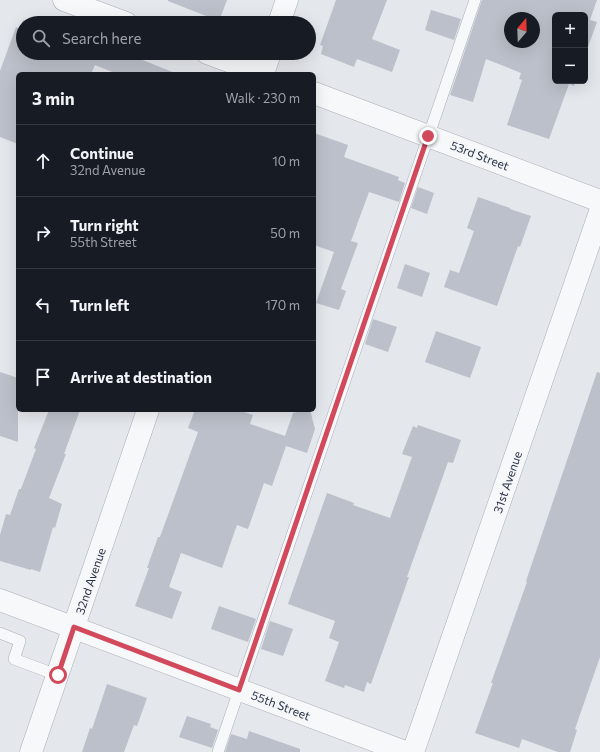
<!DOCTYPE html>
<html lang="en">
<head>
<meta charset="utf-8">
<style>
	:root { --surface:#171b24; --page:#242831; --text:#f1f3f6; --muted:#9ea1a6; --line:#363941 }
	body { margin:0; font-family:Commissioner,sans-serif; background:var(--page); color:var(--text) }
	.controls { position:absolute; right:12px; top:12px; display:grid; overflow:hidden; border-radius:6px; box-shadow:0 4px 16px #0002 }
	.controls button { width:36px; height:36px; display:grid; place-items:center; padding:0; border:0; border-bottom:1px solid var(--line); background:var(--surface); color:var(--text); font:20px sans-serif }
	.compass { position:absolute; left:504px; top:12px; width:36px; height:36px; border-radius:50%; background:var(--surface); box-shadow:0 4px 16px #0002; rotate:19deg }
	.stop { position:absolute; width:12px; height:12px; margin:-9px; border:3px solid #d1495b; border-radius:50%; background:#fff }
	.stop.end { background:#d1495b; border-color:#fff; box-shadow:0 1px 4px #0008 }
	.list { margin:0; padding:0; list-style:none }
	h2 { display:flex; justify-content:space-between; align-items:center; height:52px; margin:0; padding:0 16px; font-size:17px }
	h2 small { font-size:13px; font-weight:400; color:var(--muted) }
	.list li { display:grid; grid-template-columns:26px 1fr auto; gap:12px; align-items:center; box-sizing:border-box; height:72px; padding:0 16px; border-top:1px solid var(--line) }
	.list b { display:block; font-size:15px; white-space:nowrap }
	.list p { margin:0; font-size:13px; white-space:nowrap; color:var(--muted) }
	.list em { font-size:13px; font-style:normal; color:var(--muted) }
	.icon { flex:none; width:22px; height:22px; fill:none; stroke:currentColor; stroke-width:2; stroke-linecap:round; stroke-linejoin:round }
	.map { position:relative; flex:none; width:600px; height:752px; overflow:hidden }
	.search { position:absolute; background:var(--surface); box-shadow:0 4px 16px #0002; left:16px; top:16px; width:300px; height:44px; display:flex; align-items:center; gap:10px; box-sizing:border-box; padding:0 14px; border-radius:22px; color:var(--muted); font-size:15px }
	.panel { position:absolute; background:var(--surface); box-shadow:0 4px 16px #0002; left:16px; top:72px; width:300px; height:340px; border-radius:6px }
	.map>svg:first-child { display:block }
</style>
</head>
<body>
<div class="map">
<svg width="600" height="752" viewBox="0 0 600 752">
	<rect width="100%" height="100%" fill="#e4e7ec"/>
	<g fill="#bbc0ca" fill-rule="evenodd">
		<polygon points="168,0 227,0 219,21 168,1"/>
		<polygon points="336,0 387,0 372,39 400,50 392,72 357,59 354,67 321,54 323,46 320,45"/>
		<path d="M 482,0 L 597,0 L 590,20 L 597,22 L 585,55 L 585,15 L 555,15 L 555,81 L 576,81 L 574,86 L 569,84 L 549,139 L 507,125 L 522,80 L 519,79 L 521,73 L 486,59 L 473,102 L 450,95 ZM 510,18 L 534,18 L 534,42 L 510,42 Z"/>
		<polygon points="431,10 461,19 454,40 425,30"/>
		<polygon points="23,20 31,23 23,23 23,53 125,53 175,73 175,74 117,74 95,65 91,74 18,74 18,144 0,137 0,71 16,27 20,29"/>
		<polygon points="314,133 348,145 344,157 399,177 398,180 405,183 399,202 369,192 351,241 358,243 341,289 346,291 339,310 316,303 334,252 314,245"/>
		<polygon points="418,187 434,193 427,214 411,208"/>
		<polygon points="478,197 510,208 510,209 531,216 520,247 518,246 497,306 444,287 450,270 459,273 474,231 467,228"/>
		<polygon points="405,264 430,273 422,297 397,288"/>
		<polygon points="373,319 397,327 388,352 365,344"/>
		<polygon points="436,331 481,347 470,378 425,362"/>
		<polygon points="0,372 18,378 18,442 0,436"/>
		<polygon points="597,372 600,373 600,657 575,729 577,730 570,752 558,752 522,739 519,748 475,733 493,683 491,683 527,582 526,581"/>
		<polygon points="49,410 80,410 64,454 66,454 49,498 62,504 55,528 53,527 40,572 31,569 31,570 0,561 0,535 6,514 10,515 19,489 21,489 36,449 34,448"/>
		<polygon points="195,410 238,410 253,415 250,424 285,436 293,413 303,410 310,410 315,429 307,453 286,446 272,486 264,483 248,529 237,525 222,568 181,553 169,587 182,592 172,619 135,606 149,568 147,568 158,537 160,537 198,432 188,428"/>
		<polygon points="418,425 461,440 453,463 448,462 407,577 409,577 404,591 371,684 367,682 364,692 345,685 344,688 325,681 339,642 329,638 335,621 288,604 327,493 354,503 353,505 390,518 412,457 402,454 413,426 417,428"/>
		<polygon points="219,606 256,619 248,642 211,629"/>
		<polygon points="270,621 293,629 283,656 261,649"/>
		<polygon points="107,684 147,698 137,726 134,725 124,752 82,752 90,728 92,729"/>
		<polygon points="187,716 211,724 210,727 218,730 212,748 179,737"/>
		<polygon points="249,731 300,749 300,752 225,752 231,734 247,739"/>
	</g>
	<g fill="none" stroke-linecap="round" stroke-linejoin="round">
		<g stroke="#a9aeb7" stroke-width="12">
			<g id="lane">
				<polyline points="0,633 20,641 14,659 57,675"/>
				<polyline points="218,752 475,0"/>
			</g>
		</g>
		<g stroke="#a9aeb7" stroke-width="23">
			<g id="street">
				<polyline points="64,0 126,23"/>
				<polyline points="279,23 287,0"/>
				<polyline points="207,53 264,74"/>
				<polyline points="263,74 270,53"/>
				<polyline points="314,93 600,201"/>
				<polyline points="0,600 405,752"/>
				<polyline points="31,752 148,410"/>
				<polyline points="413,752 600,212"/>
			</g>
		</g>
		<use href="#lane" stroke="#f7f8fa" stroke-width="11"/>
		<use href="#street" stroke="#f7f8fa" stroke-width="22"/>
	</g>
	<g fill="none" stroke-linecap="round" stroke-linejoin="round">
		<polyline stroke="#d1495b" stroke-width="5" points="58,675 74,627 239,690 428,136"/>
	</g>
	<g text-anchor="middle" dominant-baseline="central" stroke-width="3.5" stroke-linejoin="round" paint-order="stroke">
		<g font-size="12" fill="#2b3445" stroke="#f4f6f9">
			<text transform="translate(480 155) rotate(21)">53rd Street</text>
			<text transform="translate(507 482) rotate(-71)">31st Avenue</text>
			<text transform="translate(90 581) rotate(-71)">32nd Avenue</text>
			<text transform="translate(281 705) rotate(21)">55th Street</text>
		</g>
	</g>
</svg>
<div class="controls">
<button>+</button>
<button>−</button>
</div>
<svg class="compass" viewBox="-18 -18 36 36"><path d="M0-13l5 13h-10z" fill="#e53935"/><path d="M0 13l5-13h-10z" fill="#9ea1a6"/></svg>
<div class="stop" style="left:58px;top:675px"></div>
<div class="stop end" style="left:428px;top:136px"></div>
<div class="search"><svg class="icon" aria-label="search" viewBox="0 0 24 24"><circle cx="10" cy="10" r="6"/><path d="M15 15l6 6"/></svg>Search here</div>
<section class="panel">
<h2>3 min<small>Walk · 230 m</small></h2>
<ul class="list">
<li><svg class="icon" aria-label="ahead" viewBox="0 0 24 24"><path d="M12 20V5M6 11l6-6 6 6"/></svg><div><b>Continue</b><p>32nd Avenue</p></div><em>10 m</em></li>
<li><svg class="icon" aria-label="right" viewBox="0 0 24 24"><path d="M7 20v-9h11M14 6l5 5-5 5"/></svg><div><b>Turn right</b><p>55th Street</p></div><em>50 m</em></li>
<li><svg class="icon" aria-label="left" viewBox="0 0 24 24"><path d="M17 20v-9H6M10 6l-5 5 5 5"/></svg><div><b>Turn left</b></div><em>170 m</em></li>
<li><svg class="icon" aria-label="arrive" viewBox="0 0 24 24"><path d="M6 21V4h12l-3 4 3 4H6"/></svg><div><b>Arrive at destination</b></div></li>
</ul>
</section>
</div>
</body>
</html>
